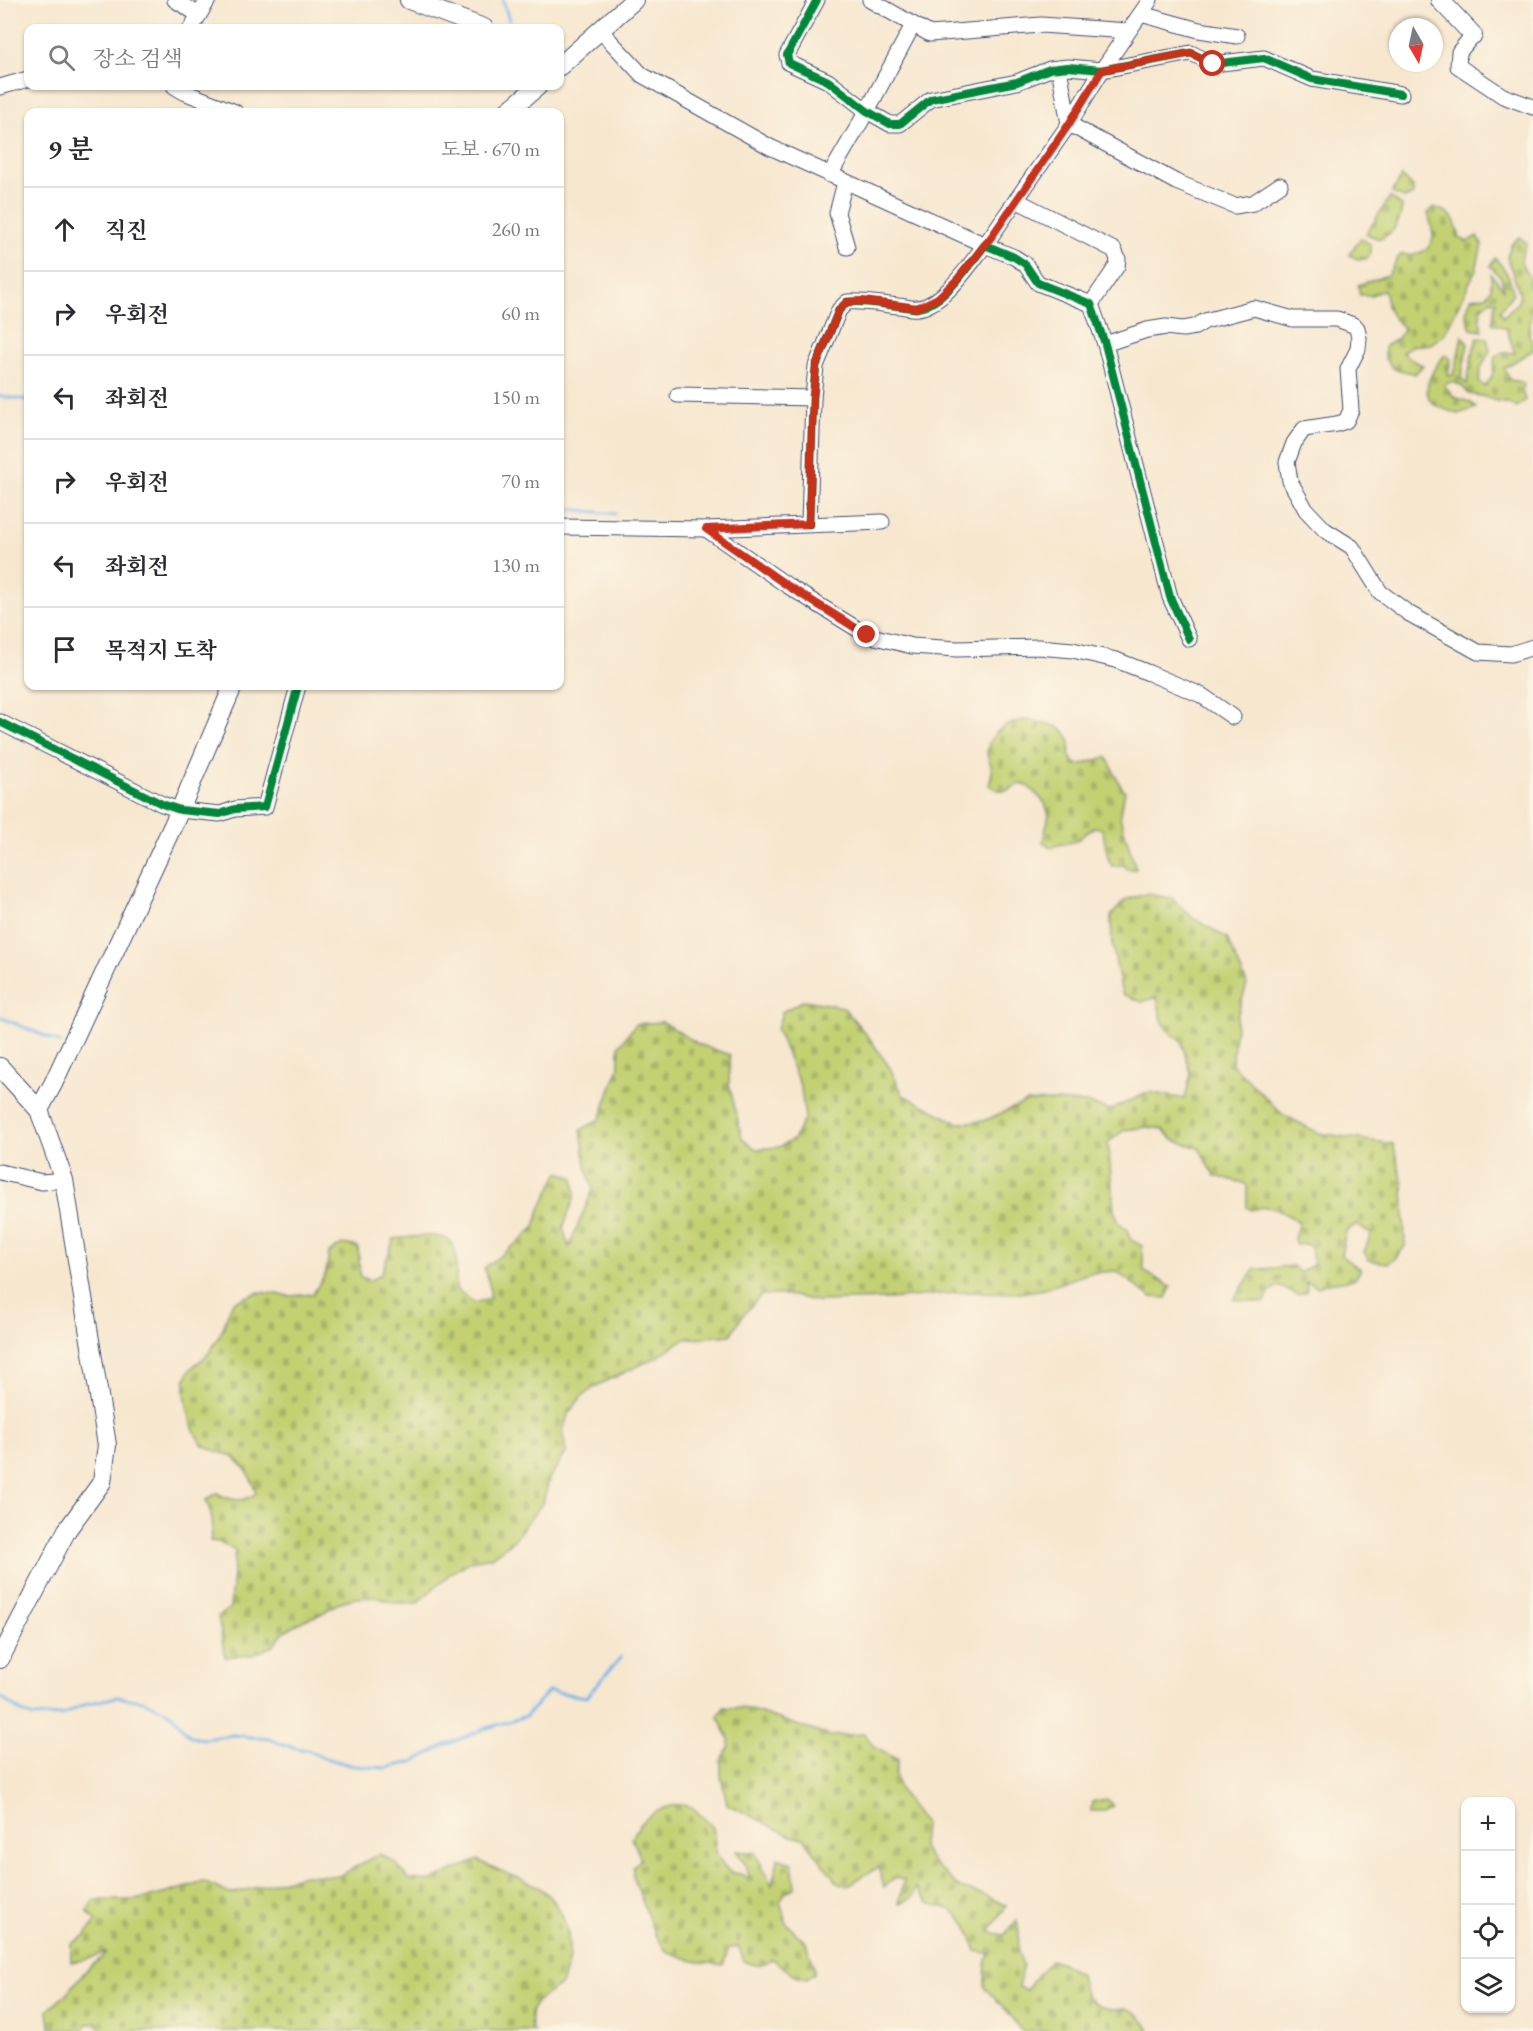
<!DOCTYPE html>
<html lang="ko">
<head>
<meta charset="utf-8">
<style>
	:root { --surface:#fff; --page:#f2f2f3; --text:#2b2b33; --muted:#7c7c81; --line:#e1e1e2 }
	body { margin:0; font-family:"EB Garamond","Noto Serif KR",serif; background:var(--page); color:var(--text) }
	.controls { position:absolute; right:18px; bottom:18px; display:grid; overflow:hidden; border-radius:12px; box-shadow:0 2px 4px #0004 }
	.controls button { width:54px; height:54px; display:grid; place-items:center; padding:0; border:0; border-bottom:2px solid var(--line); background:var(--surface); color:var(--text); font:30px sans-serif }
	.compass { position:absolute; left:1389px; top:18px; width:54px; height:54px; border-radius:50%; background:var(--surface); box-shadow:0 2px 4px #0004; rotate:171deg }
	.stop { position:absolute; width:18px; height:18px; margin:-14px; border:4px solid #c8321e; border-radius:50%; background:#fff }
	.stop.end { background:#c8321e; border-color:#fff; box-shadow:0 2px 6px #0008 }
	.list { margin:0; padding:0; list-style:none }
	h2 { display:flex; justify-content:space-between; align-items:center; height:78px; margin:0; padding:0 24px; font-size:26px }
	h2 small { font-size:20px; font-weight:400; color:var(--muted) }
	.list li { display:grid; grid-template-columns:39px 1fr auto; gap:18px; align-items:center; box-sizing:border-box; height:84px; padding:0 24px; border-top:2px solid var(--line) }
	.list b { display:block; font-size:22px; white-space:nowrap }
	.list em { font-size:20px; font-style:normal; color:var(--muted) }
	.icon { flex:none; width:33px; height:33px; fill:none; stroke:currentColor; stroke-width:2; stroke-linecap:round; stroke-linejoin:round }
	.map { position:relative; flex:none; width:1533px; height:2031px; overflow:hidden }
	.search { position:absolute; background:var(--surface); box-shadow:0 2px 4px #0004; left:24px; top:24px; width:540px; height:66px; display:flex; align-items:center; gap:15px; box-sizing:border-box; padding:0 21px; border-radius:12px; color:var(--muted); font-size:22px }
	.panel { position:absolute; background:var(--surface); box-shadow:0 2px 4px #0004; left:24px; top:108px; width:540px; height:582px; border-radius:12px }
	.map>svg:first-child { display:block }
</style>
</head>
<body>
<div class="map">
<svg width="1533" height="2031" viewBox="0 0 1533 2031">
	<defs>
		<pattern id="cemetery-stones" width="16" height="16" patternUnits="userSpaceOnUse" patternTransform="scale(1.5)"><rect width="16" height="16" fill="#c3d173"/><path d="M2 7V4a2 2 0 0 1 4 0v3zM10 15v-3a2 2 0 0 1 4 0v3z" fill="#a7b466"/></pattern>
	</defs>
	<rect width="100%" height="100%" fill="#fcf5e5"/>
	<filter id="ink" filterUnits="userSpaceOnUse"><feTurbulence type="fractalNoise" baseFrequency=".0167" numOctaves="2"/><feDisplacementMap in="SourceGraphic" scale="12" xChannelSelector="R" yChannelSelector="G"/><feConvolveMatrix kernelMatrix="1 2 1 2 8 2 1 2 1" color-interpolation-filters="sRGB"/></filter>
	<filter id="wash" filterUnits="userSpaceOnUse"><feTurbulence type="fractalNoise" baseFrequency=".008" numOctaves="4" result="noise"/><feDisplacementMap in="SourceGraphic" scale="24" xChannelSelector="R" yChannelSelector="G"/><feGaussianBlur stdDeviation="1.35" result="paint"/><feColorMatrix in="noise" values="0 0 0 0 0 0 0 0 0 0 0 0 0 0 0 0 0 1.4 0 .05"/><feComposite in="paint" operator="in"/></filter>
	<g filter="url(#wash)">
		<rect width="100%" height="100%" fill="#f7e7cf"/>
		<g fill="url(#cemetery-stones)" stroke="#6f8068" stroke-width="1.5">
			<polygon points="1402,176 1413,187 1413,196 1404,198 1392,193"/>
			<path d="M 1390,197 L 1402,206 C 1401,221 1394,233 1380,239 L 1366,234 Z"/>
			<path d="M 1433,207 C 1454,213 1454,218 1460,238 L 1467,242 L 1477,236 L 1482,245 L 1476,269 L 1445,333 L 1431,344 L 1411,346 L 1402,352 L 1415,362 L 1423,365 L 1415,374 L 1393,368 L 1385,359 L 1385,346 L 1398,338 L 1404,329 C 1398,322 1388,314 1387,304 C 1386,299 1386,296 1384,290 L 1371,295 L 1360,295 L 1358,285 L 1388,275 L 1397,259 L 1402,254 C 1414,257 1431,252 1433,237 C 1433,229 1430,220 1428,213 Z"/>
			<path d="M 1519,237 L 1527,243 C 1513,270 1528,265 1533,287 C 1533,303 1530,320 1529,336 L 1533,342 L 1533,350 L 1504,368 L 1510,380 L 1521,382 L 1524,384 L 1522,391 L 1525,400 L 1517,407 C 1507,400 1502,403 1493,400 C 1482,395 1481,396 1469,394 L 1461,385 L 1451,382 L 1444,385 L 1454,397 L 1469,402 L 1476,408 L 1458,414 C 1450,411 1438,408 1432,402 C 1419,390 1436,364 1445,355 L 1451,359 L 1448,375 L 1452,376 L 1456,367 L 1462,336 L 1468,344 L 1461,378 L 1467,384 L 1473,350 L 1478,338 L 1487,338 L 1490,351 L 1481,368 L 1479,382 L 1485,387 L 1492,377 L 1495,357 L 1503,352 L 1515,353 L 1506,328 L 1492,323 L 1496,302 L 1491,300 L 1481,308 L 1480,320 L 1483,331 L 1471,329 L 1466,313 L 1471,298 L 1487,296 L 1491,289 L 1491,274 L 1504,290 L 1501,277 L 1490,266 L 1495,258 C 1505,269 1511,278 1513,293 L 1500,311 L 1503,317 L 1518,302 L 1520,294 L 1507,257 L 1511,245 Z"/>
			<polygon points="1361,238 1371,245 1371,253 1368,258 1360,260 1349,255"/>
			<path d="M 1026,720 C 1048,724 1076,724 1069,755 L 1074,763 L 1080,765 L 1106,757 C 1115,769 1114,779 1125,791 L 1120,817 L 1136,869 L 1127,869 L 1124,865 L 1112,866 C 1105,856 1106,841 1102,829 L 1095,827 C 1087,830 1083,837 1075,841 C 1068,845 1060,842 1052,848 L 1043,842 L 1049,815 L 1045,803 L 1028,786 L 1019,784 C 1008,791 1001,794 989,785 C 990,781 992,775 992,771 C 992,764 987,758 987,752 C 989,731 1009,722 1026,720 Z"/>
			<path d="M 1146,894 L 1171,898 L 1193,918 L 1227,938 L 1247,984 L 1237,1016 L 1232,1064 L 1282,1114 L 1318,1133 L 1393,1144 L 1403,1184 L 1405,1246 L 1397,1257 L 1388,1263 L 1369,1260 L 1364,1252 L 1371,1234 L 1357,1224 L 1346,1231 L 1341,1255 L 1345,1259 L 1361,1269 L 1355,1279 L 1328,1283 L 1318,1287 L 1306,1282 L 1307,1292 L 1297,1295 L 1278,1286 L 1270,1292 L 1264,1303 L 1234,1299 L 1254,1270 L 1293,1266 L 1300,1273 L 1314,1264 L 1311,1248 L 1306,1244 L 1296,1245 L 1294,1239 L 1299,1222 C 1282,1212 1271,1202 1251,1210 L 1247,1207 L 1247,1186 L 1244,1183 L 1215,1176 L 1199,1148 L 1173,1140 L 1162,1129 L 1148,1127 L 1124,1130 L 1108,1143 L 1114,1210 L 1120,1225 L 1128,1230 L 1131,1240 L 1142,1246 L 1144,1271 L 1171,1287 L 1166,1298 L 1150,1297 L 1116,1271 L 1089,1273 L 1044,1289 L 1019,1293 L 967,1292 L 888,1299 L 817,1301 L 787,1295 L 761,1295 L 744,1314 L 730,1335 L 684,1339 L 657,1357 L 598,1385 L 582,1396 L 568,1414 L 563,1431 L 566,1453 L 550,1477 L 543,1502 L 513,1541 L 491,1557 L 471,1561 L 451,1573 L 417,1603 L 395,1603 L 376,1597 L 355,1598 L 340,1602 L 319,1615 L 304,1620 L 285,1631 L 273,1646 L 252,1655 L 225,1657 L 218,1616 L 230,1608 L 235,1550 L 219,1542 L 210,1541 C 215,1525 212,1515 206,1500 L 217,1493 C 230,1501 244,1503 256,1493 C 252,1478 246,1465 231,1456 C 223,1452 213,1452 205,1446 C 192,1438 182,1393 186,1378 C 190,1366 199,1363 207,1355 C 211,1351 214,1345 217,1340 C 224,1330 227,1313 233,1302 L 259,1292 L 290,1296 L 313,1294 L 326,1273 L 329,1253 L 342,1244 L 358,1247 L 360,1277 L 371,1280 L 381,1274 L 394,1239 C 407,1238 446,1230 453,1245 C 459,1257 455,1276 456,1289 L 474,1303 L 490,1298 L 490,1287 L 484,1268 L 516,1244 L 535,1227 L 540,1209 L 559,1172 L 574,1178 L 575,1196 L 563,1228 L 569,1247 L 593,1189 L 586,1165 L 581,1130 L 600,1119 L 619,1067 L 619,1046 L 636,1024 L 663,1022 L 698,1044 L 730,1055 L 729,1084 L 742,1138 L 756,1149 L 779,1147 L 793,1140 L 805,1118 L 801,1088 L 777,1030 L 782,1012 L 804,1000 L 843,1007 L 870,1039 L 890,1068 L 903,1095 L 958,1123 L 984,1121 L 1026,1102 L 1052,1101 L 1086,1103 L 1110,1110 L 1149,1092 L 1185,1099 L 1191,1073 L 1181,1041 C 1160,1027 1162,1020 1157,997 L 1142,1002 L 1122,994 L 1112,943 L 1111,916 L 1125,900 Z"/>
			<path d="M 724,1707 L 749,1709 L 829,1736 L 865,1734 L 875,1748 L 898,1760 L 895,1775 L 901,1792 L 924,1823 L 922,1847 L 933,1863 L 960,1888 L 985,1895 L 1006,1906 L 989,1932 L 1004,1935 L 1017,1920 L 1019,1932 L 1018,1952 L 1023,1966 L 1019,1987 L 1026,1990 L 1050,1960 L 1060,1962 L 1080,1974 C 1083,1993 1089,2007 1112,2009 C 1118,2010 1126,2008 1131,2010 C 1139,2013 1147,2024 1150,2031 L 1021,2031 L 1012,2017 L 985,1987 L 986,1959 L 990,1954 L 976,1951 L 967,1925 L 950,1909 L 929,1903 L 916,1888 L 913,1897 L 899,1904 L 904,1880 L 896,1878 L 884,1887 L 878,1867 L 847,1886 L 836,1881 L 804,1838 L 791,1836 L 727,1804 L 721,1776 L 721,1761 L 729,1746 L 729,1739 L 718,1717 Z"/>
			<polygon points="1107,1799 1113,1806 1102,1811 1091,1811 1092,1802"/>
			<path d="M 684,1804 L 693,1808 L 713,1827 C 716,1851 713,1855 731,1873 L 741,1874 L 750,1879 L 745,1864 L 736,1851 L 755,1853 L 772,1885 L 778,1858 L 792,1863 L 795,1887 L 785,1893 L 780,1902 L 787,1924 L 806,1943 L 814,1966 L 814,1973 L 806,1979 L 797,1977 L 772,1959 C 761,1968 757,1966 744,1961 L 738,1946 L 729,1948 L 723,1965 L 694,1961 L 666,1951 L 654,1933 L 633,1876 L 633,1867 L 641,1859 L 632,1838 C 641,1817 661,1806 684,1804 Z"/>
			<path d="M 379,1854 L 396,1863 L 408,1879 L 430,1881 L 478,1860 C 495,1870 511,1874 529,1882 C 560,1895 573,1931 568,1963 C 566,1970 563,1978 561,1985 C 539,1999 528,2001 531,2029 L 534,2031 L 101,2031 L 96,2022 L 86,2025 L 83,2031 L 50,2028 L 48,2010 C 64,1998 69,1990 82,1975 C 89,1966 100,1962 106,1952 L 88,1959 L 71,1962 L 71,1944 L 85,1936 L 96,1921 L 87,1911 L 93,1901 C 106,1899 118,1901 130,1900 C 155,1898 180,1889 204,1882 L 230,1894 L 304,1875 L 339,1876 Z"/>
		</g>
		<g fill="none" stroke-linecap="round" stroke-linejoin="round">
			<g stroke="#77b4e9" stroke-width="3">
				<polyline points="503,0 509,20"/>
				<polyline points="0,396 28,400"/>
				<polyline points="560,508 615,514"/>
				<polyline points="0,1017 61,1043"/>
				<polyline points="0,1697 23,1713 34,1717 62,1715 86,1704 117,1697 144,1701 172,1714 184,1730 191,1737 204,1739 233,1735 269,1739 284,1745 310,1751 321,1757 354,1766 386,1768 413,1762 443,1746 487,1728 526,1716 549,1691 586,1697 621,1657"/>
			</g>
		</g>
	</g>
	<g filter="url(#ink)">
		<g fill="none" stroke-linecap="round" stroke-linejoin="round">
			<g stroke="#3c4b6f" stroke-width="17">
				<g id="minor">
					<polyline points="175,0 199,15"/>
					<polyline points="817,0 787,55 789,63 828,81 867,111 890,124 900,124 931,99 1017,82 1050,69 1068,67 1102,70 1191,53 1213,64 1264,58 1312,79 1401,94"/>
					<polyline points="870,0 930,34 1041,25 1128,31"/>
					<polyline points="1141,14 1199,30 1237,36"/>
					<polyline points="191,28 208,0"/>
					<polyline points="600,30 642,75 770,147 985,245 1069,124 1102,70 1150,0"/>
					<polyline points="1473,35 1459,52 1458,66 1503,96 1533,107"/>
					<polyline points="1059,68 1069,124 1176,182 1235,206 1253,203 1280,185"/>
					<polyline points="174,86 184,92 235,112"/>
					<polyline points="0,87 28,79"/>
					<polyline points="830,175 867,111 913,25"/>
					<polyline points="845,182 837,213 847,247"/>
					<polyline points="1016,200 1114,250 1118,259 1117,266 1091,304"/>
					<polyline points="1105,344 1147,330 1166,327 1183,329 1195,327 1205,321 1254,308 1293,319 1337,319 1353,325 1357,328 1359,338 1358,349 1348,369 1351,410 1346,421 1337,424 1304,429 1294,443 1287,462 1290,481 1306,510 1325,530 1352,547 1380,592 1408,613 1478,652 1511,654 1533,647"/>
					<polyline points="678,395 813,398"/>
					<path d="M 809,524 L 813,398 L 816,366 L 839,310 L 847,302 C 864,301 881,304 898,306 C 904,306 911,309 917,308 C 943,306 970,264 985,245 L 1014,257 L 1025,264 L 1038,283 L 1091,304 L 1105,344 L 1170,597 L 1189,639"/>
					<polyline points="560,527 706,529 882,522"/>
					<polyline points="706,529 788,586 867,635 912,646 957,649 1038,647 1073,650 1116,660 1149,673 1201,695 1233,717"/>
					<polyline points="0,722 162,804 180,810 220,814 235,809 265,807 298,686"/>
					<polyline points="0,1172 42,1182 64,1180"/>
				</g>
			</g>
			<g stroke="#3c4b6f" stroke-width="20">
				<g id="major">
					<polyline points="409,0 484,28"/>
					<polyline points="1440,0 1473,35"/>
					<polyline points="560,66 634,0"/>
					<polyline points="507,112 538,86"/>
					<polyline points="0,1067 39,1110"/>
					<polyline points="0,1659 67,1530 102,1482 107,1445 64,1180 39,1110 53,1084 180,810 233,686"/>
				</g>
			</g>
			<use href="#minor" stroke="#fff" stroke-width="15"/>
			<use href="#major" stroke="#fff" stroke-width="18"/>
			<g stroke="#fcf5e5" stroke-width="11">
				<g id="cycleway">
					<polyline points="817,0 787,55 789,63 828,81 867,111 890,124 900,124 931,99 1017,82 1050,69 1068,67 1102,70 1191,53 1213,64 1264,58 1312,79 1401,94"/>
					<path d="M 809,524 L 813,398 L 816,366 L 839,310 L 847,302 C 864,301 881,304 898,306 C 904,306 911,309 917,308 C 943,306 970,264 985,245 L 1014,257 L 1025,264 L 1038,283 L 1091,304 L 1105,344 L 1170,597 L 1189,639"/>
					<polyline points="0,722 162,804 180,810 220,814 235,809 265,807 298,686"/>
				</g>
			</g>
			<use href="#cycleway" stroke="#00873e" stroke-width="8"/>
		</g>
	</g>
	<g fill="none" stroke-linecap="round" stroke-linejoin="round" filter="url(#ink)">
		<polyline stroke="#c8321e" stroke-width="8" points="867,635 788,586 706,529 809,524 813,398 816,366 839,310 847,302 862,301 917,308 938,298 957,280 992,236 1069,124 1102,70 1191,53 1213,64"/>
	</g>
</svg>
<div class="controls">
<button>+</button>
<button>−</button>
<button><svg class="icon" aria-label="locate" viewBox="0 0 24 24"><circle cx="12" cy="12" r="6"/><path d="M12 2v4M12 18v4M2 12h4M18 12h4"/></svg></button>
<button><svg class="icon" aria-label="layers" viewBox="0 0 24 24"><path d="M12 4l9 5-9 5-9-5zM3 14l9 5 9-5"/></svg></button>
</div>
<svg class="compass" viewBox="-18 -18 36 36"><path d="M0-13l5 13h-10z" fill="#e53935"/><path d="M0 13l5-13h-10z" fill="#7c7c81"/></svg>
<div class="stop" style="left:1213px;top:64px"></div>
<div class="stop end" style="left:867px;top:635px"></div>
<div class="search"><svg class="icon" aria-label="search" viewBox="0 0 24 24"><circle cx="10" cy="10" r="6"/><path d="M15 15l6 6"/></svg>장소 검색</div>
<section class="panel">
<h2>9 분<small>도보 · 670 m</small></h2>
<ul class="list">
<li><svg class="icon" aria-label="ahead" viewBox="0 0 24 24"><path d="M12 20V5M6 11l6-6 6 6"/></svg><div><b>직진</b></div><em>260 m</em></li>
<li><svg class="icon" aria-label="right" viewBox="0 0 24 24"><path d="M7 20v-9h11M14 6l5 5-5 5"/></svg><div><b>우회전</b></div><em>60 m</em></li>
<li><svg class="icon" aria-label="left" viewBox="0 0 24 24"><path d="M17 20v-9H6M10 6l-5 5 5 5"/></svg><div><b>좌회전</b></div><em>150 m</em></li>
<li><svg class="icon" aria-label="right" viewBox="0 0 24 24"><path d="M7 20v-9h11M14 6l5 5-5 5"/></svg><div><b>우회전</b></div><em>70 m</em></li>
<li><svg class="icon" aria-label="left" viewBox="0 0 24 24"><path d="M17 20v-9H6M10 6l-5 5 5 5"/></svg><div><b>좌회전</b></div><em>130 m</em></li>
<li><svg class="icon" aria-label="arrive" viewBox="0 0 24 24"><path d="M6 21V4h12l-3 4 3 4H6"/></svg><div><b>목적지 도착</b></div></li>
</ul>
</section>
</div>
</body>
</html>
